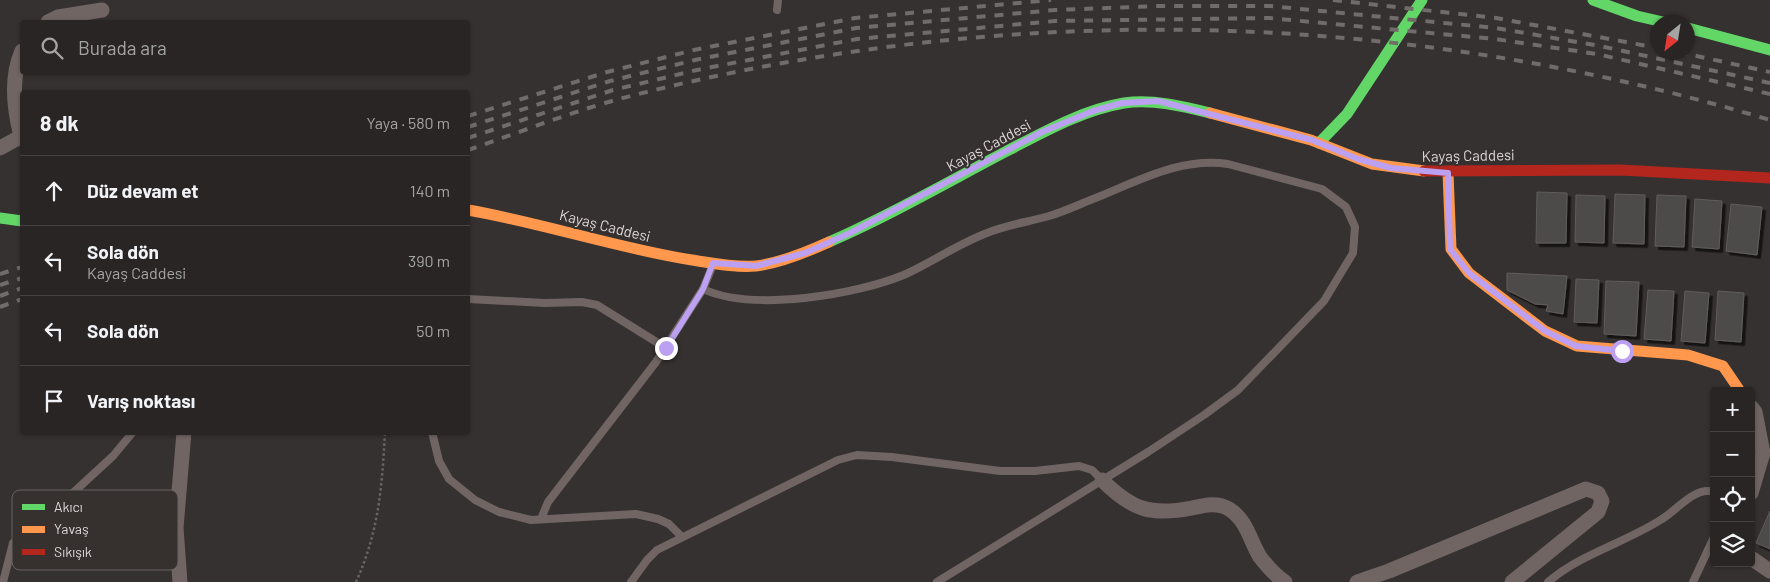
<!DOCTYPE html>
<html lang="tr">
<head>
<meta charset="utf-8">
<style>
	:root { --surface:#282524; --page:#343131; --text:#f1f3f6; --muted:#a5a5a6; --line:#444241 }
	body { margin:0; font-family:Barlow,sans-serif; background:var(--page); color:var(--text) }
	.controls { position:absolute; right:15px; bottom:15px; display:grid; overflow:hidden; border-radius:5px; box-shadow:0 1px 4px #0004 }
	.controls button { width:45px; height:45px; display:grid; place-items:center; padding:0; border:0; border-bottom:1px solid var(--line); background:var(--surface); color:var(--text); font:25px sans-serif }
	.compass { position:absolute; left:1650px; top:15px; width:45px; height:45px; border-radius:50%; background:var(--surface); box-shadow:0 1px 4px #0004; rotate:210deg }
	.stop { position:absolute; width:15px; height:15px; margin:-11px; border:4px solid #bca0f2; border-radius:50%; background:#fff }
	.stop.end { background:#bca0f2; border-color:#fff; box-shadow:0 1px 5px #0008 }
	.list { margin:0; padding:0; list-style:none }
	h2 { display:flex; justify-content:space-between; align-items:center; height:65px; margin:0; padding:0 20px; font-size:21px }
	h2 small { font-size:16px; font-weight:400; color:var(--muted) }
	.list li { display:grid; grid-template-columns:32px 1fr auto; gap:15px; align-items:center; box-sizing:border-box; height:70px; padding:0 20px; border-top:1px solid var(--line) }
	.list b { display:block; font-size:19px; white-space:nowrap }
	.list p { margin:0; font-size:16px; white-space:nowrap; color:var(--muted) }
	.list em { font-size:16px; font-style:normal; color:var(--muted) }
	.icon { flex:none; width:28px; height:28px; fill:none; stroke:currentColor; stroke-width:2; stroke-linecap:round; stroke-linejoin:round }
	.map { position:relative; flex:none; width:1770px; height:582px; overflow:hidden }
	.search { position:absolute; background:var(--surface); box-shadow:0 1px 4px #0004; left:20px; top:20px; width:450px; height:55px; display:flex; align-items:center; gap:12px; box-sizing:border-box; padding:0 18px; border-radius:5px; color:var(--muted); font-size:19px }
	.panel { position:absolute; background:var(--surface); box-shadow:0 1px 4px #0004; left:20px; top:90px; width:450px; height:345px; border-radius:5px }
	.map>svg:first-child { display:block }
</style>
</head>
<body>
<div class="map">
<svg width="1770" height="582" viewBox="0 0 1770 582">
	<defs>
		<filter id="shadow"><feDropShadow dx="3.5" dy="3.5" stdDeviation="0" flood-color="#0009"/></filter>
	</defs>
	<rect width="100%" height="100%" fill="#353130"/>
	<g fill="#4e4b4a" stroke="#5f5c5c" filter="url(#shadow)">
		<polygon points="1537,192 1567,193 1566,243 1536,243"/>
		<polygon points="1615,194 1645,195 1644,244 1613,243"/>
		<polygon points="1576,195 1605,196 1604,243 1575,242"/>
		<polygon points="1657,195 1686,196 1684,247 1655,246"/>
		<polygon points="1695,199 1722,201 1719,249 1692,247"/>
		<polygon points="1731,204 1762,207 1757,255 1726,251"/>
		<polygon points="1507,273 1567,276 1563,314 1546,311 1548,305 1535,304 1507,290"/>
		<polygon points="1576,279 1599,280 1597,323 1574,322"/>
		<polygon points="1606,281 1639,282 1636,336 1604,334"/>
		<polygon points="1648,290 1674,291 1671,341 1644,339"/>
		<polygon points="1685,291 1709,293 1705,343 1681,341"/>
		<polygon points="1718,291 1744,293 1741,342 1715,340"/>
		<polygon points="1770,511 1770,549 1756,543"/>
	</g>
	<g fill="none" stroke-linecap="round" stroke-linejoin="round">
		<path stroke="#6b6462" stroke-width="2.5" stroke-dasharray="2.5 2.5" stroke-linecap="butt" d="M 356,582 C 379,531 382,487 385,432"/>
		<g stroke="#706563" stroke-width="8">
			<polyline points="777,10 778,0"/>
			<path d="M 703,289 C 752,312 857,295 906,274 C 934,261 958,244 987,233 C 1007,225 1028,222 1049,216 C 1066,211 1082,203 1098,197 C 1140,180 1182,157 1228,164 L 1322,189 L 1346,207 L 1355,227 L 1353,253 L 1324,301 L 1238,390 L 1204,415 L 1148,452 L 937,582"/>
			<polyline points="468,299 545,303 582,302 597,305 666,348"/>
			<polyline points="432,432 439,461 449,479 475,500 499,512 531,520 636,514 658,519 669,524 682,537"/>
			<polyline points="541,519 548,502 656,362 703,289 713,265"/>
			<polyline points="3,582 13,543 49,515 113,456 133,432"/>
			<polyline points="631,582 647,560 657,550 838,460 857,455 892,457 1000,471 1035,471 1079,466 1092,470 1102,480"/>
			<path d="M 1548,582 C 1582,553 1625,543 1662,519 C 1677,510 1695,486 1714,492"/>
			<polyline points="1693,582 1714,537"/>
		</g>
		<g stroke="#706563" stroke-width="15">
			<polyline points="48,22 58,17 102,10"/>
			<path d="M 21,136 C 14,109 10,78 22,51"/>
			<polyline points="0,148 22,136"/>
			<polyline points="1751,407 1755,412 1763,453 1751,493"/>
			<path d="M 1102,480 C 1132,510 1151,516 1192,508 C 1205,505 1217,502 1229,509 C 1247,520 1250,541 1260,557 C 1267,566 1276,576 1285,582"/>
			<polyline points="1751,558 1770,571"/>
			<polyline points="180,582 176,528 184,432"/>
			<polyline points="1357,582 1389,571 1586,489 1598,493 1602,501 1598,512 1512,582"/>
		</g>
		<g stroke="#63d668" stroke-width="11">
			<polyline points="1593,0 1637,16 1663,22"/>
			<polyline points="1688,28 1770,50"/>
			<polyline points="1319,143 1347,114 1422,0"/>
			<polyline points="0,218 22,221"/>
			<path d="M 829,242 C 889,216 946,183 1005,152 C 1042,133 1082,110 1124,103 C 1153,99 1182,106 1210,113"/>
		</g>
		<g stroke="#ff974d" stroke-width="11">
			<polyline points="1210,113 1311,140 1372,164 1424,171"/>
			<polyline points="1448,173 1451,249 1469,273 1545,331 1577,346 1688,355 1723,366 1740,391"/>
			<path d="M 468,210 C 543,223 616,248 692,260 C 712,263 736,268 756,266 C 781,263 807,252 829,242"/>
		</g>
		<polyline stroke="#b3261e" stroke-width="11" points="1424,171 1620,170 1770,178"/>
		<g stroke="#716b69" stroke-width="4" stroke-dasharray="9 9" stroke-linecap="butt">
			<polyline points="1333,0 1496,18 1658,48"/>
			<polyline points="1678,52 1770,72"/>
			<polyline points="468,116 607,72 694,50 855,18 1051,0"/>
			<polyline points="468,127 610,81 695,60 856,28 1055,10 1159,6 1270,6 1496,28 1600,46 1770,83"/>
			<polyline points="468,138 613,90 697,70 857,39 1055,21 1269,18 1495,39 1597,54 1770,94"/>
			<path d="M 468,150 C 518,133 568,113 619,99 C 999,0 1394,7 1770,120"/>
			<polyline points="0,274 22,267"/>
			<polyline points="0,285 22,278"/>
			<polyline points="0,296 22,288"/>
			<polyline points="0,307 22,299"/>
		</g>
	</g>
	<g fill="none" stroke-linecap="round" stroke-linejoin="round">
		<polyline stroke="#bca0f2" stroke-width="6" points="666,348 703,289 713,263 756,266 805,253 850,233 1042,132 1093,111 1122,103 1158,101 1312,140 1358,159 1391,168 1448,173 1450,249 1469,273 1545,331 1576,346 1622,351"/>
	</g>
	<g text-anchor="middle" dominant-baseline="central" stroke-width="4" stroke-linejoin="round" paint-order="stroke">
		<g font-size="15" fill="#dbd7d6" stroke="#36302f">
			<text transform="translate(988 145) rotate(-28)">Kayaş Caddesi</text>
			<text transform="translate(1468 155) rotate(-1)">Kayaş Caddesi</text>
			<text transform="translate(605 225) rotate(14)">Kayaş Caddesi</text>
		</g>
	</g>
	<rect x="12" y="490" width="166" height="80" rx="8" fill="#36302f" stroke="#686261" stroke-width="1"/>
	<rect x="22" y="504" width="23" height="6" fill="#63d668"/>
	<rect x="22" y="526" width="23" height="7" fill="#ff974d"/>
	<rect x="22" y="549" width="23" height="6" fill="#b3261e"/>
	<g font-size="14" fill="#dbd7d6">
		<text x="54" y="512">Akıcı</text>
		<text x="54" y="534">Yavaş</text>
		<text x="54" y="557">Sıkışık</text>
	</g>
</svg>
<div class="controls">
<button>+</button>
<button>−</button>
<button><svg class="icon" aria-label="locate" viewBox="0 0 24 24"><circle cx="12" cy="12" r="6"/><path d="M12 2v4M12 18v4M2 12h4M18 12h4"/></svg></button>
<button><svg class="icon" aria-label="layers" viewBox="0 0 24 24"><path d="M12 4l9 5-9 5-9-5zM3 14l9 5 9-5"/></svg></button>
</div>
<svg class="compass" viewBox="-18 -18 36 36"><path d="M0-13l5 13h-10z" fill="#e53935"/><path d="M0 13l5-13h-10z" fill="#a5a5a6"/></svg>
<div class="stop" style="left:1622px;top:351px"></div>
<div class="stop end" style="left:666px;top:348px"></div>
<div class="search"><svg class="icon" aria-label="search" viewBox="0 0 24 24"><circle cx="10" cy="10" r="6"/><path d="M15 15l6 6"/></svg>Burada ara</div>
<section class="panel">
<h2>8 dk<small>Yaya · 580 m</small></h2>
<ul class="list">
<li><svg class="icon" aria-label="ahead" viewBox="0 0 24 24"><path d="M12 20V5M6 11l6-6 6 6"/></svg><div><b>Düz devam et</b></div><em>140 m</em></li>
<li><svg class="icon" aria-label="left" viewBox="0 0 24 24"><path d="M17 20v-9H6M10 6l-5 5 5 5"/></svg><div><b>Sola dön</b><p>Kayaş Caddesi</p></div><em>390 m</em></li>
<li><svg class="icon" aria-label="left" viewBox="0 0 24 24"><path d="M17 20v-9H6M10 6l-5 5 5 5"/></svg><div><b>Sola dön</b></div><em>50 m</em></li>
<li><svg class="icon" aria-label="arrive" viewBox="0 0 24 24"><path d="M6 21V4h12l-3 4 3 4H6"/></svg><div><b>Varış noktası</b></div></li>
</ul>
</section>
</div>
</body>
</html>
